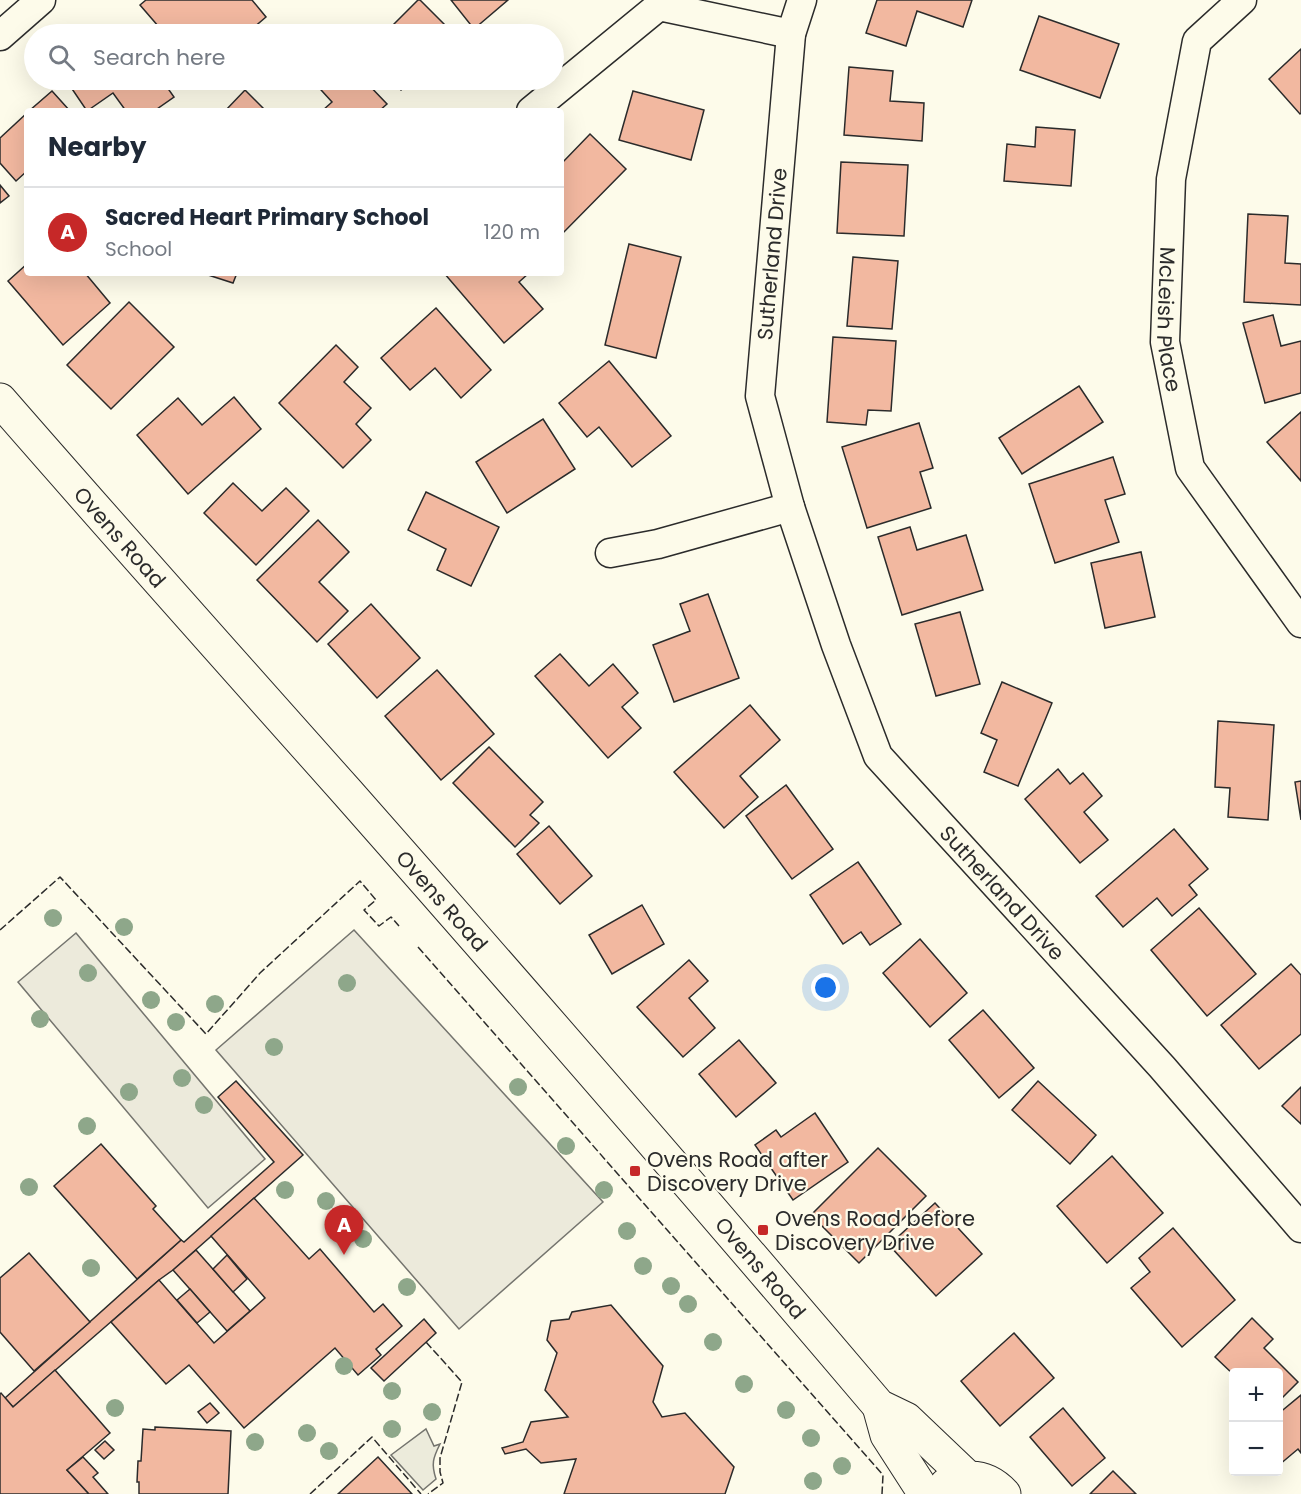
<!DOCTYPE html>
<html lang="en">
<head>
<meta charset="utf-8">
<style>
	:root { --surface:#fff; --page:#f6f6f7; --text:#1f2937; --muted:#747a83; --line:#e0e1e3; --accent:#c62828 }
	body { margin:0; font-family:Poppins,sans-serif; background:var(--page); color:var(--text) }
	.controls { position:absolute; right:18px; bottom:18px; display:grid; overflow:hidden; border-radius:6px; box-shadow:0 6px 24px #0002 }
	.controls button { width:54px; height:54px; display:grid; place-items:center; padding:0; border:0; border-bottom:2px solid var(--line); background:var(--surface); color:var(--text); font:30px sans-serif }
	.you { position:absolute; left:826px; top:988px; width:21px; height:21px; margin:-15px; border:4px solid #fff; border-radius:50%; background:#1a73e8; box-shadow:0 0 0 9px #1a73e833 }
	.badge { display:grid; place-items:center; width:39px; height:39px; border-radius:50%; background:var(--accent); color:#fff; font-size:20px; font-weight:700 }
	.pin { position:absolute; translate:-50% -50px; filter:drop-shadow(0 2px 3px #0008) }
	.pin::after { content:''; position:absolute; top:32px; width:21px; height:18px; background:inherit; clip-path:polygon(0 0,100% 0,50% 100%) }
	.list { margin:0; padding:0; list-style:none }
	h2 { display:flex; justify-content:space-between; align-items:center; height:78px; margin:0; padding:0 24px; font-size:26px }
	h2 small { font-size:20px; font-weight:400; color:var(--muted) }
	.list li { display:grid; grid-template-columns:39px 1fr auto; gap:18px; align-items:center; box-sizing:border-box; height:90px; padding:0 24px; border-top:2px solid var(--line) }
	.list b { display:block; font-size:22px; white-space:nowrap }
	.list p { margin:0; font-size:20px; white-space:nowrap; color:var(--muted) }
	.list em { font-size:20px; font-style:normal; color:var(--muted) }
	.icon { flex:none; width:33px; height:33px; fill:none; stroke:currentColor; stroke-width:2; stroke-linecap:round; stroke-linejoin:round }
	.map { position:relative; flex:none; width:1301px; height:1494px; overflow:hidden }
	.search { position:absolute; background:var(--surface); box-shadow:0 6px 24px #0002; left:24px; top:24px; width:540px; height:66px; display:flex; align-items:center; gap:15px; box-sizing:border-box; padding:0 21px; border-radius:33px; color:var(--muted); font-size:22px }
	.panel { position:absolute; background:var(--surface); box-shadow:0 6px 24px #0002; left:24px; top:108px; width:540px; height:168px; border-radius:6px }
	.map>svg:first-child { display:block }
</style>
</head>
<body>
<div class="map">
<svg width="1301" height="1494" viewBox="0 0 1301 1494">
	<rect width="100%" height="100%" fill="#fdfbea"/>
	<path fill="#ecebdb" stroke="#74746e" stroke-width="1.5" d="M 426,1429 L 434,1446 L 440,1444 C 433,1458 431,1464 436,1479 L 423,1490 L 391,1455 Z"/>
	<g fill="#eceadb" stroke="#74746e" stroke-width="1.5">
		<polygon points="354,930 603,1202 459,1329 216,1050"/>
		<polygon points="76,933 265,1159 208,1208 18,982"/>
	</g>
	<g fill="#f2b8a0" stroke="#2b2b2b" stroke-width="1.5">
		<polygon points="146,0 252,0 266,17 246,34 165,34 140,5"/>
		<polygon points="418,0 420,0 454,34 384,34"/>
		<polygon points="451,0 508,0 474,29"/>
		<polygon points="877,0 972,0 963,27 917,11 906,46 866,33"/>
		<polygon points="1039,16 1119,44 1100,98 1020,70"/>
		<polygon points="1301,49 1301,113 1300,114 1269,79"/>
		<polygon points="849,67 893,71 890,101 924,103 922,141 844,135"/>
		<polygon points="66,80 162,80 174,97 154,111 126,111 113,93 87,111"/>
		<polygon points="312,80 364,80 387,104 379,111 322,111 332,102"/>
		<polygon points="390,80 412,80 401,90"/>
		<polygon points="245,90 266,111 225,111"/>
		<polygon points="52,91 70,111 29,111"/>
		<polygon points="633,91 704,110 691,160 619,140"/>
		<polygon points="27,113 27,171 16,181 0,163 0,138"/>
		<polygon points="1036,127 1075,130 1071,186 1004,181 1007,144 1035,147"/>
		<polygon points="590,134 626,169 561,235 561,164"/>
		<polygon points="841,162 908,165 904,236 837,233"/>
		<polygon points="0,185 9,196 0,203"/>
		<polygon points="1248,214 1288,216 1285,263 1301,264 1301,305 1244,302"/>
		<polygon points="629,244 681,257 656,358 605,345"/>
		<polygon points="853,257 898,261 892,329 847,326"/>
		<polygon points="27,264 27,273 85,273 110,303 63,345 8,281"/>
		<polygon points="202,273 237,273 233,283"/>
		<polygon points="444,273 529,273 519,282 543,309 504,343"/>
		<polygon points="129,302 174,347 111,409 67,365"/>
		<polygon points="436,308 491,370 461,398 435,368 410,390 381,358"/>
		<polygon points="1273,315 1281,346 1301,341 1301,393 1265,403 1243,323"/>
		<polygon points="833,337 896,341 891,411 868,410 866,425 827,422"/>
		<polygon points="336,345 358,367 344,382 371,408 356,424 371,440 343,468 279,403"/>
		<polygon points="609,361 671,436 632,467 599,427 587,437 559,403"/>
		<polygon points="1079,386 1103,422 1022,474 999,438"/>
		<polygon points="234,397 261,429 188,494 137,435 178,398 202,425"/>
		<polygon points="1301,412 1301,481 1267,442"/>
		<polygon points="543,419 575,469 507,513 476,462"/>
		<polygon points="919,423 933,468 920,472 931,508 867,528 842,447"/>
		<polygon points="1113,457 1125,494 1105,500 1119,542 1055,563 1029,484"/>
		<polygon points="233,483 262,511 286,488 309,511 256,565 204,513"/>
		<polygon points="426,492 499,527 471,586 437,570 446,549 408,530"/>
		<polygon points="318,520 349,552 319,582 348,611 317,642 257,580"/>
		<polygon points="910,527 917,550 966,535 983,590 902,615 878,537"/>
		<polygon points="1141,552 1155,617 1105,628 1091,563"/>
		<polygon points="708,594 739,678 674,702 653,645 690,631 680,604"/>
		<polygon points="371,604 420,658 377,698 328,644"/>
		<polygon points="960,612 980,684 936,696 915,624"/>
		<polygon points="560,654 589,686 613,664 638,693 622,707 641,728 608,758 535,676"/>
		<polygon points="437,670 494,734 441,780 385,716"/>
		<polygon points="1002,682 1052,703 1018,786 984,772 997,740 981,733"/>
		<polygon points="750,705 780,740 740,776 758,797 724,828 674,772"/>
		<polygon points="1218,721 1274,725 1268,820 1228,817 1230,788 1215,787"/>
		<polygon points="489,747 543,802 530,815 539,823 515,847 453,783"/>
		<polygon points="1058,769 1070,784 1083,773 1102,796 1084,812 1108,840 1080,863 1025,799"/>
		<polygon points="1301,781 1301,820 1295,782"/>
		<polygon points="786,785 833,849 792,879 746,816"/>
		<polygon points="549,826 592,876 560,904 517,854"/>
		<polygon points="1174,829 1208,869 1189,885 1197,895 1172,916 1157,898 1123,927 1096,896"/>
		<polygon points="858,862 901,924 870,945 861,932 843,944 810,895"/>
		<polygon points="642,905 664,944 612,974 589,935"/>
		<polygon points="1199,908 1256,974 1207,1016 1151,950"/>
		<polygon points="920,939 967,993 930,1027 883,973"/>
		<polygon points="689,960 708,981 689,998 715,1028 683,1057 637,1007"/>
		<polygon points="1291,964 1301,975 1301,1034 1259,1069 1221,1025"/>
		<polygon points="983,1010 1034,1068 999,1098 949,1040"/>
		<polygon points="739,1040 776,1083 736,1117 699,1074"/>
		<polygon points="236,1081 303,1155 173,1270 159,1280 13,1407 5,1398 181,1240 184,1242 274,1162 218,1097"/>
		<polygon points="1038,1081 1096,1135 1070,1164 1012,1110"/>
		<polygon points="1301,1087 1301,1124 1282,1106"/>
		<polygon points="815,1113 848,1162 793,1200 755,1145 776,1130 781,1137"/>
		<polygon points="101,1144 156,1206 153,1209 181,1240 137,1279 54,1186"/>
		<polygon points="878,1148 926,1196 859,1263 811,1215"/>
		<polygon points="1112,1156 1163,1213 1107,1263 1057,1206"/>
		<polygon points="254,1198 309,1259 320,1249 374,1312 383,1304 402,1326 376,1349 381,1355 358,1375 335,1348 244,1428 189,1365 166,1384 111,1322 159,1280 214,1343 265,1298 211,1236"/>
		<polygon points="935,1203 982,1254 936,1296 889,1245"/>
		<polygon points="1173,1228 1235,1300 1182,1347 1131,1288 1150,1272 1139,1258"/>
		<polygon points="196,1250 250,1311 227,1331 173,1270"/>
		<polygon points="29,1253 90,1322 34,1371 0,1332 0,1278"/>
		<polygon points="227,1255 247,1279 233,1292 213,1269"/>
		<polygon points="190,1289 210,1312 197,1323 177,1300"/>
		<polygon points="611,1305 663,1366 653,1402 662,1417 685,1413 734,1467 725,1494 564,1494 576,1459 541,1463 526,1449 505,1454 502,1448 523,1442 531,1422 568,1417 545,1390 557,1353 547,1340 551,1321 569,1319 572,1312"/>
		<polygon points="1252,1318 1273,1339 1264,1348 1298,1382 1278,1402 1278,1372 1234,1372 1234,1375 1215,1357"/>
		<polygon points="424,1319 436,1333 384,1381 371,1368"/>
		<polygon points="1014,1333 1054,1378 1000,1426 961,1381"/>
		<polygon points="55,1370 110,1433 67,1470 89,1494 0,1494 0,1394 1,1393 13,1407"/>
		<polygon points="1301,1395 1301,1453 1298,1449 1279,1465 1278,1414"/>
		<polygon points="210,1403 219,1413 207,1423 198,1412"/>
		<polygon points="1063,1408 1105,1458 1072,1486 1030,1437"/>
		<polygon points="155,1427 231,1431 228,1494 139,1494 139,1482 137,1482 138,1461 141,1461 143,1429 155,1430"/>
		<polygon points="105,1441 114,1450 104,1459 95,1450"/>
		<polygon points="83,1457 98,1473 93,1477 108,1494 89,1494 67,1470"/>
		<polygon points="378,1457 412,1494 338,1494"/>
		<polygon points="1113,1471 1136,1494 1090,1494"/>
	</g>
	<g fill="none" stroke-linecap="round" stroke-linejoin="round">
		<g stroke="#2b2b2b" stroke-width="31">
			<g id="street">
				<path id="s1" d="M 802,0 L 791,34 L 760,396 L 790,507 L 836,645 L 878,756 L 1162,1067 L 1301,1228"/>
				<path id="s2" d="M 1242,0 L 1197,41 L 1171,179 L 1165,342 L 1190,468 L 1301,623"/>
				<polyline points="0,36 41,0"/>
				<polyline points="531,111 659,6 791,34"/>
				<polyline points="610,553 658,544 790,507"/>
			</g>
		</g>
		<g stroke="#2b2b2b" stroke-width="35">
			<g id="secondary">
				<path id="s3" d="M 0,400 C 115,532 231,662 347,792 C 526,995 704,1200 879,1406 L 906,1419 L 968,1478"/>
				<polyline points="879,1406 887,1435 925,1494"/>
				<path d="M 946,1485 C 969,1474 987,1476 1004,1494"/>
			</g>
		</g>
		<use href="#street" stroke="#fdfbea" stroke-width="28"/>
		<use href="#secondary" stroke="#fdfbea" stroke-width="33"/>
		<g stroke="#2b2b2b" stroke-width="1.5" stroke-dasharray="8 3" stroke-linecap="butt">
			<polyline points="0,930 60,877 206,1034 260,973 360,881 376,900 364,910 379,926 391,917 399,926"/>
			<polyline points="418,947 883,1475 882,1494"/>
			<polyline points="426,1342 462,1382 440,1458 440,1472 443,1483 428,1494"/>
			<polyline points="310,1494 372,1437 421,1494"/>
		</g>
	</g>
	<g fill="#8ea78a">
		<circle cx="53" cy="918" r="9"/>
		<circle cx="124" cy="927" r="9"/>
		<circle cx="88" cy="973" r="9"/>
		<circle cx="347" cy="983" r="9"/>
		<circle cx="151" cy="1000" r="9"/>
		<circle cx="215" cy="1004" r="9"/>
		<circle cx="40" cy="1019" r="9"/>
		<circle cx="176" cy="1022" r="9"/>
		<circle cx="274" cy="1047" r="9"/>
		<circle cx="182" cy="1078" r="9"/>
		<circle cx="518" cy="1087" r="9"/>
		<circle cx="129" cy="1092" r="9"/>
		<circle cx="204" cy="1105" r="9"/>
		<circle cx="87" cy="1126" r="9"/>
		<circle cx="566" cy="1146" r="9"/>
		<circle cx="29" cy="1187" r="9"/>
		<circle cx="285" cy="1190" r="9"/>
		<circle cx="604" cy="1190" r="9"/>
		<circle cx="326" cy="1201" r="9"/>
		<circle cx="627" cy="1231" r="9"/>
		<circle cx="363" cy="1239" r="9"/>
		<circle cx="643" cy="1266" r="9"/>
		<circle cx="91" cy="1268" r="9"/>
		<circle cx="671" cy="1286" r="9"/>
		<circle cx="407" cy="1287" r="9"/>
		<circle cx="688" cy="1304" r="9"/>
		<circle cx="713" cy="1342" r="9"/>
		<circle cx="344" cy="1366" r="9"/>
		<circle cx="744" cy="1384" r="9"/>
		<circle cx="392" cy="1391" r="9"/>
		<circle cx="115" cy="1408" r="9"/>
		<circle cx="786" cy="1410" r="9"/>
		<circle cx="432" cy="1412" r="9"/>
		<circle cx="392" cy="1429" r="9"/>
		<circle cx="307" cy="1433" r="9"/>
		<circle cx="811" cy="1438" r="9"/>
		<circle cx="255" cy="1442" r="9"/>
		<circle cx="329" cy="1451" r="9"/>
		<circle cx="842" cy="1466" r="9"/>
		<circle cx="813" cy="1481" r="9"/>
	</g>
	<g fill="#c62828" stroke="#fdfbea" stroke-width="2">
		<rect x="629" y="1165" width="12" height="12" rx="3"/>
		<rect x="757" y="1224" width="12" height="12" rx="3"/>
	</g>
	<g text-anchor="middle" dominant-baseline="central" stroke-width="4.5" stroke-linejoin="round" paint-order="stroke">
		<g font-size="21" fill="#2b2b2b" stroke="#fdfbea">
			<text transform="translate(772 254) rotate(-85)">Sutherland Drive</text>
			<text stroke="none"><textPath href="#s2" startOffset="342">McLeish Place</textPath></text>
			<text stroke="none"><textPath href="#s3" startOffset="182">Ovens Road</textPath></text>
			<text stroke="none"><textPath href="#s1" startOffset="963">Sutherland Drive</textPath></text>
			<text stroke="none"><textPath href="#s3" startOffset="668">Ovens Road</textPath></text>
			<text stroke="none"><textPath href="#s3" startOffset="1154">Ovens Road</textPath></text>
		</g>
		<g font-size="21" fill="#2b2b2b" stroke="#fdfbea" text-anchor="start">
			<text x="647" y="1159">Ovens Road after<tspan x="647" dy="24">Discovery Drive</tspan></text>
			<text x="775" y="1218">Ovens Road before<tspan x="775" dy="24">Discovery Drive</tspan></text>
		</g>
	</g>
</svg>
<div class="controls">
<button>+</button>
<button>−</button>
</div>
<div class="you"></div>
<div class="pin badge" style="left:344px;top:1255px">A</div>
<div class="search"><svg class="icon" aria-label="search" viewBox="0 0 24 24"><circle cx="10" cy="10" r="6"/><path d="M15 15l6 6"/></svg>Search here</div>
<section class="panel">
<h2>Nearby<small></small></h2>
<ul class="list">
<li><span class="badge">A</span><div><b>Sacred Heart Primary School</b><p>School</p></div><em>120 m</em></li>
</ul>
</section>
</div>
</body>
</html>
